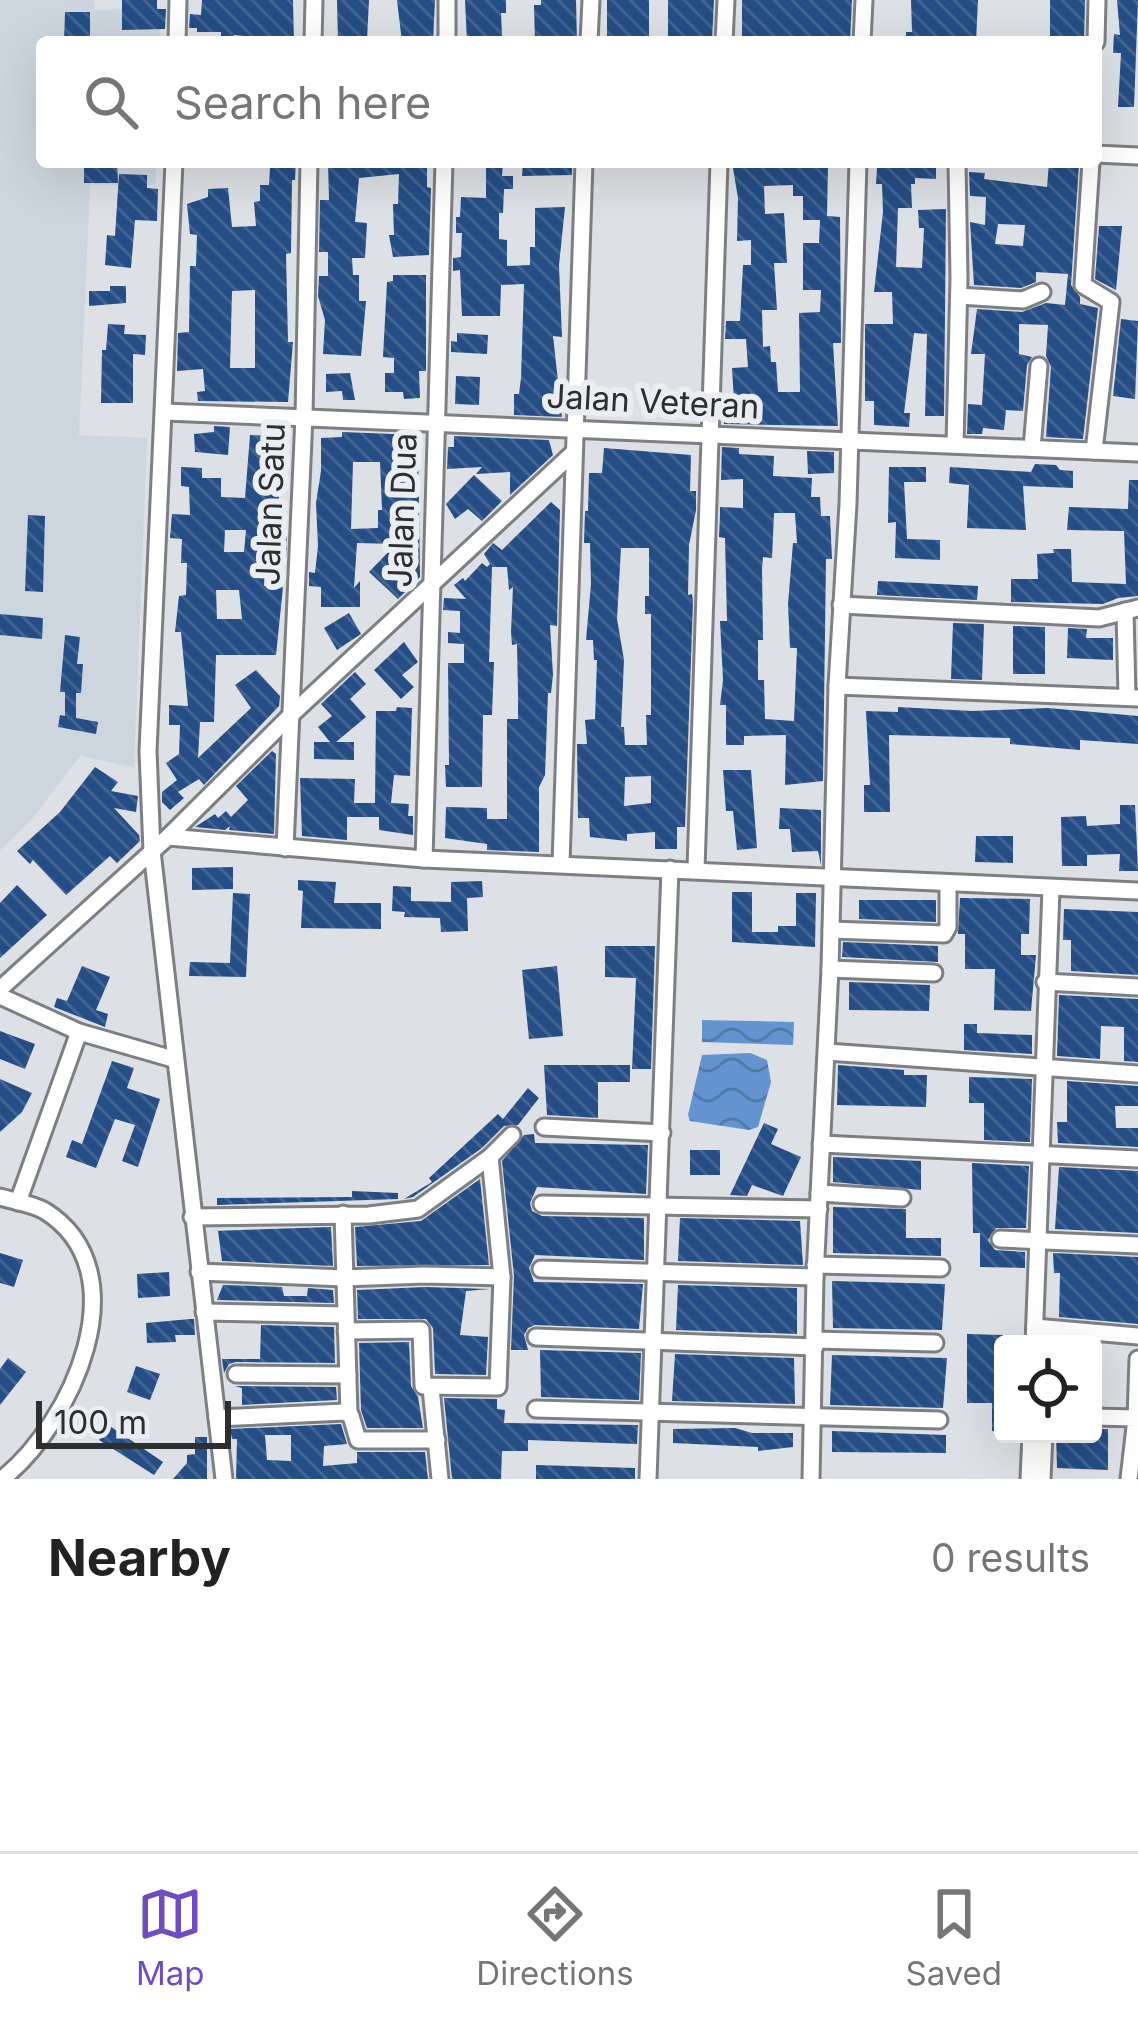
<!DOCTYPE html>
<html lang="en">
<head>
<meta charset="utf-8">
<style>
	:root { --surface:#fff; --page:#f6f6f6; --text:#222; --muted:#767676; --line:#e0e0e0; --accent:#6f4cc5 }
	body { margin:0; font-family:Inter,sans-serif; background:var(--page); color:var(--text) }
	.controls { position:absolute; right:36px; bottom:36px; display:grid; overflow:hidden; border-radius:12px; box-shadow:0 12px 48px #0002 }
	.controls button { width:108px; height:108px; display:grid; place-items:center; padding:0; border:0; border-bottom:3px solid var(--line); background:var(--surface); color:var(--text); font:60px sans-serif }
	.scale { position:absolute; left:36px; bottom:30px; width:195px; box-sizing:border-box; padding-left:12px; border:6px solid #2d2e30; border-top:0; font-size:33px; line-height:42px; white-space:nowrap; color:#2d2e30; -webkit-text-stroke:9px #eaedf1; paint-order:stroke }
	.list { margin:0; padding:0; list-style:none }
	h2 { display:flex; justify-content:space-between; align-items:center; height:156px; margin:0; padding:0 48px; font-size:51px }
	h2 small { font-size:39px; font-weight:400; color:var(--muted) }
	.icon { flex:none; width:66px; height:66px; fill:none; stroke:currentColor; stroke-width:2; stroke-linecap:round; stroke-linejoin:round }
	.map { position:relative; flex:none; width:1138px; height:1479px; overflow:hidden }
	.search { position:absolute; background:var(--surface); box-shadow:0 12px 48px #0002; left:36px; right:36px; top:36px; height:132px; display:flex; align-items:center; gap:30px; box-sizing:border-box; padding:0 42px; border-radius:12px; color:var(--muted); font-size:45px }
	.sheet { height:372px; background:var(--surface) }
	nav { display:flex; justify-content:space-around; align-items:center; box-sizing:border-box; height:168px; border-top:3px solid var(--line); background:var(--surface); font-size:33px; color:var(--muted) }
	nav a { display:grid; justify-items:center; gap:6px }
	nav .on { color:var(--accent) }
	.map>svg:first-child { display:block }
</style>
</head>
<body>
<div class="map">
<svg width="1138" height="1479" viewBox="0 0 1138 1479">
	<defs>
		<pattern id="water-waves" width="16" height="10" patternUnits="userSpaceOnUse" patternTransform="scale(3)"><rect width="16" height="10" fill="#6394cf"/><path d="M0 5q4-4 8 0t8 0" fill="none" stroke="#5279a8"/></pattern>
		<pattern id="building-back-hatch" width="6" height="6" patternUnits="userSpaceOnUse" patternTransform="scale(3)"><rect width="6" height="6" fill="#244e85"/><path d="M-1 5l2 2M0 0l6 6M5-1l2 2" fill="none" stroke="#436591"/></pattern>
	</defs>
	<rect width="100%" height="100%" fill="#dde0e4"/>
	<polygon fill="#cdd5de" points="0,0 94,0 95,10 161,8 160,42 42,42 42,162 156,162 155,185 90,185 79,435 147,438 134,767 80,756 31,820 0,850"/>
	<g fill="url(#water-waves)">
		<polygon points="702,1020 794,1022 793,1045 702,1042"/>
		<polygon points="750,1053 767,1060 771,1082 758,1127 749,1130 690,1121 688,1115 702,1055"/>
	</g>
	<g fill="url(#building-back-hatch)" fill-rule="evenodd">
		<polygon points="122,0 157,0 157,9 166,9 165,29 122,30"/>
		<polygon points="202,0 293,0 294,42 263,42 263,38 234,35 234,41 221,42 221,32 197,32 197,28 189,28 190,14 201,15"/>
		<polygon points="337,0 369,0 367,40 338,42"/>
		<polygon points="397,0 435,0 433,42 402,42"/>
		<polygon points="465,0 506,0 506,13 501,13 502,36 497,36 497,42 467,42"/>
		<polygon points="541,0 576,0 577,42 535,42 534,5 541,5"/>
		<rect x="607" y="0" width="42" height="40"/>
		<polygon points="668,0 714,0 712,42 668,42"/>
		<polygon points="742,0 852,0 850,42 742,42"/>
		<polygon points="911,0 978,0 976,42 906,42 906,32 912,32"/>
		<polygon points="1050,0 1085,0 1084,42 1050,42"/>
		<polygon points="1117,0 1138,0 1134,107 1118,107 1121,53 1113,53 1114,34 1120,35"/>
		<polygon points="65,12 90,12 90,42 64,42"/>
		<polygon points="84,162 117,162 118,183 84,183"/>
		<path d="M 285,162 L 296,162 L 295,180 L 292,180 L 291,253 L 286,254 L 288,342 L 293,342 L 288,402 L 198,401 L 197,392 L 205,391 L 203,369 L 177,371 L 178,333 L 189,332 L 190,266 L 196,266 L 197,235 L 190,234 L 187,204 L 208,197 L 208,189 L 228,188 L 232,227 L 256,226 L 254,202 L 260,201 L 260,185 L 269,185 L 270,167 L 285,168 ZM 255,290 L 255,368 L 230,368 L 232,291 Z"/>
		<polygon points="328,162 427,162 427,187 431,188 429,255 393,257 389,235 394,235 393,204 398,204 399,174 359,178 355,222 367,223 365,258 352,258 353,275 359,275 359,301 366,301 361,356 323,354 325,320 318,296 319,276 328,276 328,252 319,252 320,200 329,200"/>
		<polygon points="486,162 503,162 502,176 513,176 513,189 504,189 503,213 499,213 499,239 507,240 507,266 530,265 530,247 535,247 535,208 565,207 559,265 562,337 553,336 562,417 514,415 514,394 519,394 521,378 524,284 501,285 500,316 462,316 460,270 453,271 453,258 461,257 462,233 456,233 456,217 460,217 461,197 486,198"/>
		<polygon points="523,162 572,162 572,175 522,176"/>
		<path d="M 732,162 L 811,162 L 811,166 L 828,166 L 827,216 L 840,217 L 841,343 L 833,343 L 838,426 L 724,424 L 723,401 L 734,401 L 732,368 L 748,367 L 746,339 L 725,339 L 726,321 L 740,321 L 743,265 L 751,265 L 751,240 L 737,241 L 738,198 ZM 793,185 L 793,196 L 803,196 L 803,220 L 820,220 L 819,243 L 803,243 L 803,290 L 821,290 L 820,312 L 799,313 L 800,392 L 778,392 L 776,362 L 771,362 L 770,346 L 763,347 L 762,310 L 777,310 L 774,263 L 787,263 L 784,213 L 765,214 L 764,186 Z"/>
		<polygon points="901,162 936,162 936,179 915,178 915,184 911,184 912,208 898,208 896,267 922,268 924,228 919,228 918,210 946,209 944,416 925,416 927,334 914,333 904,413 910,413 909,427 874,425 874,401 865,401 865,324 893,324 892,292 874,292 883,212 882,184 876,184 877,168 901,168"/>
		<path d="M 1049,163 L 1079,164 L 1071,285 L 1080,297 L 1080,304 L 1098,308 L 1083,439 L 1046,437 L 1051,367 L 1046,356 L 1048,325 L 1019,324 L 1019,354 L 1032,357 L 1027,365 L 1023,411 L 1006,410 L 1004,430 L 983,428 L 982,434 L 967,434 L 968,404 L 982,405 L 985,354 L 971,354 L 977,309 L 1022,312 L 1046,303 L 1065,305 L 1068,274 L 1036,272 L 1036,282 L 1021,288 L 974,285 L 970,222 L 985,225 L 986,197 L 970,196 L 969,172 L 985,173 L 984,179 L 1047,187 ZM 998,224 L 1025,225 L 1023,246 L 995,244 Z"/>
		<polygon points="119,174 147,175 147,188 158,189 157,221 135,220 131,268 105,265 107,235 115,236"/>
		<polygon points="1099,226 1122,226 1116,290 1095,279"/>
		<polygon points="393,275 426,275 426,371 419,371 420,398 404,399 403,392 385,392 385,373 394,373 394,358 383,357 387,282 393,281"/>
		<polygon points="110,286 126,286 126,303 89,306 89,291 110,291"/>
		<polygon points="1121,319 1138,321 1135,399 1113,396"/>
		<polygon points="108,324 125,325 124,334 146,335 145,355 133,354 133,403 101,403 102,350 106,350"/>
		<polygon points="457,333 488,335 487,354 451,352 451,341 457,342"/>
		<polygon points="350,373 355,400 343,400 342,391 326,392 326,374"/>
		<polygon points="456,376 480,377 479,405 455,404"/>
		<polygon points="214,426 230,427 228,455 195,452 194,434 214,432"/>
		<path d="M 342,432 L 418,435 L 420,577 L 398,599 L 369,572 L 396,544 L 357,543 L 354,588 L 360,581 L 360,607 L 321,607 L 321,587 L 309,586 L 309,572 L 315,573 L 318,546 L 316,503 L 321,471 L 321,438 L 342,437 ZM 353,462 L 380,462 L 382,510 L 378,510 L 378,528 L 351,529 Z"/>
		<path d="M 250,435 L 282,436 L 277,534 L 287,534 L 286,559 L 265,558 L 264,586 L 283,587 L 276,655 L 216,655 L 214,722 L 200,722 L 198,758 L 251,708 L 235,685 L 256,670 L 280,696 L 279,706 L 204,785 L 199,779 L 178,792 L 184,798 L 170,810 L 162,802 L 162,792 L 177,780 L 166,763 L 179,754 L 180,725 L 169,725 L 169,705 L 188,706 L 181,632 L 175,632 L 179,596 L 186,595 L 187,563 L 181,563 L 182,539 L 170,538 L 172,514 L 190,515 L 189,487 L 181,486 L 181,467 L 202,468 L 202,478 L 221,478 L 221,497 L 245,498 ZM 225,530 L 246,530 L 244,552 L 224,552 ZM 216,590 L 239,590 L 242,619 L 217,619 Z"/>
		<polygon points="454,436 549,440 553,455 510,495 510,472 476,474 482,467 447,469 448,447 454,447"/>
		<path d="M 722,447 L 739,448 L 739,454 L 774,456 L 773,476 L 812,478 L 811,497 L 820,497 L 821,516 L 830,516 L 832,559 L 826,559 L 823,781 L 785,785 L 786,735 L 744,736 L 744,745 L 726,745 L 726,705 L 720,705 L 723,680 L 720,621 L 727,621 L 725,538 L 719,537 L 720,514 L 720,507 L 743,508 L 743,479 L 721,480 ZM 774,513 L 795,513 L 797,543 L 793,543 L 788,604 L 790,648 L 797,648 L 794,721 L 765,719 L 764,680 L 758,680 L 758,640 L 763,640 L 762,569 L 763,557 L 772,558 Z"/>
		<path d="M 604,448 L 691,455 L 690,491 L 696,491 L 696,510 L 689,545 L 688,595 L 692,594 L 693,602 L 685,827 L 677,827 L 677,849 L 655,849 L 655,832 L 627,834 L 627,841 L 590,837 L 589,818 L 578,818 L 577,744 L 587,744 L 585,720 L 595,719 L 597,660 L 594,660 L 593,640 L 586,640 L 591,584 L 590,543 L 584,543 L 585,511 L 588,511 L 589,473 L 602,473 ZM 621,548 L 649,548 L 649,596 L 645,596 L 645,614 L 651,614 L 651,715 L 646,715 L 647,745 L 625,745 L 624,727 L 621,727 L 624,660 L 617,619 ZM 651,776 L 651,803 L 624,806 L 625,777 Z"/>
		<polygon points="807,451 834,452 834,473 808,474"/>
		<polygon points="1035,464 1056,465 1060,470 1073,471 1073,488 1023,486 1026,530 967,528 969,485 949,483 950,467 1031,472"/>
		<polygon points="889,467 926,467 926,482 904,482 907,539 940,540 940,560 895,558 896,522 888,523"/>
		<polygon points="474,475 502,501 482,521 468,509 455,519 446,504"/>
		<polygon points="1129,480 1138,480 1138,596 1118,598 1103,604 1011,602 1011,579 1038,579 1037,554 1054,553 1053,549 1071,549 1072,582 1126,584 1124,531 1067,530 1069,507 1128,509"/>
		<polygon points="551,502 560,510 557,626 550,625 553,675 551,693 548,693 545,775 539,787 539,852 487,850 487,844 445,838 446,807 487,808 487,819 507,819 507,719 518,719 518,694 517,644 512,645 511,632 513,587 509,590 507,567 492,567 489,662 494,662 493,689 492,715 483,715 482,787 446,787 445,765 449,765 448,663 464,663 464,644 448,643 448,632 460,633 460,611 443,610 444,598 466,599 454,585 463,578 465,581 482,563 487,567 490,564 484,554 493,543 502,550"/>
		<polygon points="28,515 45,516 43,592 25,591"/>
		<polygon points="878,581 978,586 977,600 877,595"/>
		<polygon points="349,613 361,634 337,650 324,628"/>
		<polygon points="0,614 43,618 42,639 0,635"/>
		<polygon points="953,623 984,624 982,680 951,679"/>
		<polygon points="1013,626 1045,627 1045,674 1013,674"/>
		<polygon points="1068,628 1087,629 1086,638 1113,638 1113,660 1067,658"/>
		<polygon points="65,635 80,637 77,664 83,664 81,693 76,693 76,718 98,722 96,734 58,727 60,715 65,716 65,692 60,692"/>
		<polygon points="404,642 418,662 402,675 414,687 401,699 374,670"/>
		<polygon points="355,672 366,684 350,699 366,717 336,742 354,742 354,760 314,759 314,742 330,742 318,727 332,716 321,704"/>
		<polygon points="397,707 412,708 410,776 394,775 391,803 409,804 408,816 413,816 413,835 379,830 379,817 347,817 347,840 302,836 300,778 355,779 354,803 375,803 376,711 396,711"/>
		<polygon points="898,707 972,711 1048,708 1138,716 1138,744 1080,740 1080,750 1010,744 1010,738 889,735 890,812 864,812 864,785 870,785 866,711 898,712"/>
		<polygon points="272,751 276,754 274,834 229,830 230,826 225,830 195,827 215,814 218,818 226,811 231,817 248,800 236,786"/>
		<polygon points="95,767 118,782 111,791 138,796 136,812 114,808 139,835 140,841 117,863 110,856 66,895 33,860 30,864 17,851 60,812"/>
		<polygon points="723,770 751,770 757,848 737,850 733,811 726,811"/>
		<polygon points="1120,805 1135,805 1138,871 1119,871 1120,854 1087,855 1087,866 1062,866 1061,817 1086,816 1087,826 1120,824"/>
		<polygon points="780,808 821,810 821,865 818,851 792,852 790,829 779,829"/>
		<polygon points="976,836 1013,836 1013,863 975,862"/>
		<polygon points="233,867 233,889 192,890 192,868"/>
		<polygon points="298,880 336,882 334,903 381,903 381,929 301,928 303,891 298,890"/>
		<polygon points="482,881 483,897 467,898 468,931 441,932 440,918 404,917 405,912 392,911 393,886 411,887 411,901 451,902 451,882"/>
		<polygon points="17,885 47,915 0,958 0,903"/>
		<polygon points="732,892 752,892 752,932 778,932 778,926 796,926 796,893 816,893 815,947 732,942"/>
		<polygon points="233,893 250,894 246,977 189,976 190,962 230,963"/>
		<polygon points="960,898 1030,899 1029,934 1021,934 1021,955 1036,955 1031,1011 994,1010 995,969 965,969 965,934 958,934"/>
		<polygon points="859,900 936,900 936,922 859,919"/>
		<polygon points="1064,909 1138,912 1138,975 1071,971 1071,940 1063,940"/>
		<polygon points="843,942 938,946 938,962 842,957"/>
		<polygon points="605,946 655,946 651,1069 632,1069 636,978 605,977"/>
		<polygon points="82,966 110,977 96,1010 108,1014 105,1027 54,1007 57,998 67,1001"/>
		<polygon points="557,966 563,1036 529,1039 522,970"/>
		<polygon points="849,982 930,985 929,1011 849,1010"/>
		<polygon points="1059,995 1138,999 1138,1062 1124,1061 1124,1027 1101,1026 1100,1059 1057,1056"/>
		<polygon points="964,1024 977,1024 977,1033 1032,1035 1032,1054 964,1050"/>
		<polygon points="0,1031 35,1044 25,1069 0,1059"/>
		<polygon points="112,1061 134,1068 127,1088 160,1099 138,1167 122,1161 135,1125 115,1119 96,1168 66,1157 72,1140 82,1144"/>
		<polygon points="544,1065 630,1065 630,1082 598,1082 598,1118 547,1115"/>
		<polygon points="838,1065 904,1070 904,1075 927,1075 926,1107 837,1105"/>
		<polygon points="969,1077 1032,1079 1030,1142 984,1140 984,1103 969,1103"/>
		<polygon points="0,1079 32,1093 22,1112 0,1132"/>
		<polygon points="1067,1081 1138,1086 1138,1106 1115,1106 1116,1128 1138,1128 1138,1147 1058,1143 1057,1122 1067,1122"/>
		<polygon points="528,1088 539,1098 518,1125 504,1126 482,1148 413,1197 404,1199 432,1182 429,1178 498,1114 503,1119"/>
		<polygon points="764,1123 778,1129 771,1144 801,1157 783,1196 752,1185 747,1196 730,1195"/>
		<polygon points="534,1134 535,1143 648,1145 646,1194 537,1187 530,1203 532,1211 542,1216 644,1218 644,1260 535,1255 529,1268 534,1282 643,1284 639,1329 535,1325 528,1328 524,1335 528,1350 511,1350 514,1276 502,1161 524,1135"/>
		<rect x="690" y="1150" width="30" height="25"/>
		<polygon points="833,1157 921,1161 921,1190 833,1182"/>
		<polygon points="972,1163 1029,1166 1026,1228 996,1228 988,1240 995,1250 1025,1252 1025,1268 980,1267 980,1233 973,1233"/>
		<polygon points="1059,1167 1138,1171 1138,1233 1055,1229"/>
		<polygon points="480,1179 489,1265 357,1266 355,1227 421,1221"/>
		<polygon points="352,1191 398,1193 398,1199 217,1205 217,1198 352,1197"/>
		<polygon points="833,1207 906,1209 906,1238 941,1238 941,1256 833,1253"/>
		<polygon points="680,1218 800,1221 803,1265 678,1261"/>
		<polygon points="331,1227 333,1266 222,1261 218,1231 212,1231"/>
		<polygon points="0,1253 23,1260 14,1287 0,1283"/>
		<polygon points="1053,1253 1138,1257 1138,1324 1059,1317 1060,1273 1054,1273"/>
		<polygon points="169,1272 170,1296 138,1298 137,1274"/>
		<polygon points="832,1281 945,1284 942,1330 833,1328"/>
		<polygon points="223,1285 282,1287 284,1296 307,1296 308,1288 333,1290 334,1303 217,1300"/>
		<polygon points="678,1285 797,1288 797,1334 676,1330"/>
		<polygon points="425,1287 490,1289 466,1291 460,1335 488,1337 486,1375 435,1374 433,1328 426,1319 358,1319 357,1290"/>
		<polygon points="190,1319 194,1319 195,1335 175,1335 176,1342 147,1343 146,1323"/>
		<polygon points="261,1325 334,1327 335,1363 236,1362 229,1364 224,1373 222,1359 260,1359"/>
		<polygon points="967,1334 1003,1335 1003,1431 992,1431 992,1403 967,1403"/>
		<polygon points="409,1342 411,1386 418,1397 423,1428 367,1428 361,1410 359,1343"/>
		<polygon points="540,1350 641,1353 639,1400 541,1397"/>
		<polygon points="675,1354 794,1358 795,1404 672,1401"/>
		<polygon points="832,1355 947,1358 943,1408 830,1405"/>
		<polygon points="8,1358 26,1372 0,1405 0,1369"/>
		<polygon points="136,1366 160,1374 150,1400 127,1392"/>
		<polygon points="235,1386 336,1387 337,1400 242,1405 242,1388"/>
		<polygon points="444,1398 497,1399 497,1409 505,1410 504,1423 638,1425 637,1444 528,1440 528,1451 502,1451 501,1479 452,1479"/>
		<path d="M 341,1424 L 347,1444 L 324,1446 L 323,1466 L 357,1463 L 357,1452 L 425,1452 L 428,1479 L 236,1479 L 237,1439 L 232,1439 L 230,1429 ZM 265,1435 L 291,1435 L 291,1461 L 267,1460 Z"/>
		<polygon points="110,1426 163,1462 154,1475 99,1440"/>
		<polygon points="735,1428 752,1433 793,1433 793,1447 758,1451 758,1447 673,1443 673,1429"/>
		<polygon points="1093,1429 1108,1429 1108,1470 1057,1468 1056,1434 1093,1434"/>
		<polygon points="832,1431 946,1435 946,1453 832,1452"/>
		<polygon points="195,1437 207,1437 207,1479 173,1479 187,1463 187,1455 195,1454"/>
		<polygon points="536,1465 635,1468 635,1479 536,1479"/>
	</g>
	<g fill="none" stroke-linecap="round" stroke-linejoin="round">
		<g stroke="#7d7f83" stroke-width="21">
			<g id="street">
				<polyline points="177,42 178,0"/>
				<polyline points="313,42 314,0"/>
				<polyline points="447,42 447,0"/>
				<polyline points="589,42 591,0"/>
				<polyline points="724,42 726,0"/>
				<polyline points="862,42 864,0"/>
				<polyline points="1096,42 1097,0"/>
				<polyline points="1096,154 1138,156"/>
				<polyline points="174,162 148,751 152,851 224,1479"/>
				<polyline points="1091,162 1083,285 1111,302 1094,451"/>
				<polyline points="959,296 1023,300 1042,292"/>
				<polyline points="165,412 1138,453"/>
				<polyline points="955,444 959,278 957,162"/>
				<polyline points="1032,448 1039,366"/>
				<polyline points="841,605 1099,618 1138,608"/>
				<polyline points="1125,611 1127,697"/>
				<polyline points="837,686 1138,698"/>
				<polyline points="168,837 424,859 1138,891"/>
				<polyline points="285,848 304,416 309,162"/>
				<polyline points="424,859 444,162"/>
				<polyline points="561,864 584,162"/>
				<polyline points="696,869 719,162"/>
				<polyline points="831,930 944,934 948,927 948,884"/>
				<polyline points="830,969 934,973"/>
				<polyline points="1045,982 1138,987"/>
				<polyline points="0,989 168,837 292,714 572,454"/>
				<polyline points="0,996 79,1032 173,1059"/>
				<polyline points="827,1052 1138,1074"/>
				<polyline points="544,1127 662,1133"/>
				<polyline points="821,1144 1138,1159"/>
				<polyline points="819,1193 902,1198"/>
				<path d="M 0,1197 C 14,1201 33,1204 45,1211 C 142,1272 71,1425 2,1479"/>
				<polyline points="18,1202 79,1032"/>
				<polyline points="542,1204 819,1209"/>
				<polyline points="343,1214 349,1413"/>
				<polyline points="192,1217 369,1215 418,1209 490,1157 512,1135"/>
				<polyline points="1000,1239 1138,1245"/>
				<polyline points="815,1265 941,1268"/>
				<polyline points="541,1269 815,1277"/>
				<polyline points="199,1272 344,1278 425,1275 502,1277"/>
				<polyline points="204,1312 344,1315"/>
				<polyline points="1035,1327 1138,1336"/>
				<polyline points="346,1331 421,1330 423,1386 498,1387 502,1277 490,1157"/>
				<polyline points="536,1337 815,1347"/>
				<polyline points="814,1340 935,1343"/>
				<polyline points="1034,1344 1051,889"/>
				<polyline points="236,1374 348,1375"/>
				<polyline points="431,1388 440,1479"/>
				<polyline points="536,1409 939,1420"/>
				<polyline points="1093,1417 1136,1418 1129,1479"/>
				<polyline points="217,1418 345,1412 351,1416 358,1440 437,1440"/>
				<polyline points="1136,1418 1138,1359"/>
				<polyline points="648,1479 670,869"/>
				<polyline points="811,1479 815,1277 830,969 837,686 848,504 858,162"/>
				<polyline points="1029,1479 1031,1434"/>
				<polyline points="1042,1479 1044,1434"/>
			</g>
		</g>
		<use href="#street" stroke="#fff" stroke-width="15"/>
	</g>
	<g text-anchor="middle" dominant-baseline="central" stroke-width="12" stroke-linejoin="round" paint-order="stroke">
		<g font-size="33" fill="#2d2e30" stroke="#eaedf1">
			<text transform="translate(653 401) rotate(3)">Jalan Veteran</text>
			<text transform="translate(270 504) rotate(-88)">Jalan Satu</text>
			<text transform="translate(402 510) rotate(-88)">Jalan Dua</text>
		</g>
	</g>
</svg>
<div class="controls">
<button><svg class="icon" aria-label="locate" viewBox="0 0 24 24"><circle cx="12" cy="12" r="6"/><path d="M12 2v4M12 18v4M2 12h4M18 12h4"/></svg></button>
</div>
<div class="scale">100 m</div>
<div class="search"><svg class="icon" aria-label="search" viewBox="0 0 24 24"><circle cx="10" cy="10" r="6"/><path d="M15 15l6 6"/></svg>Search here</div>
</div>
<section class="sheet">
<h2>Nearby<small>0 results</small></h2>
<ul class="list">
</ul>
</section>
<nav>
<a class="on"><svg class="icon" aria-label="map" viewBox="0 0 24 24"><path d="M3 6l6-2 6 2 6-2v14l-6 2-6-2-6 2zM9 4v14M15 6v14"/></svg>Map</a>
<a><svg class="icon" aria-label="directions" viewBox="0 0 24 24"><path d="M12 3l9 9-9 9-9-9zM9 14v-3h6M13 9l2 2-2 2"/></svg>Directions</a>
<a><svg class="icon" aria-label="saved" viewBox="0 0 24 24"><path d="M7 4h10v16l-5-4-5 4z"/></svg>Saved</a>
</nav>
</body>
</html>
